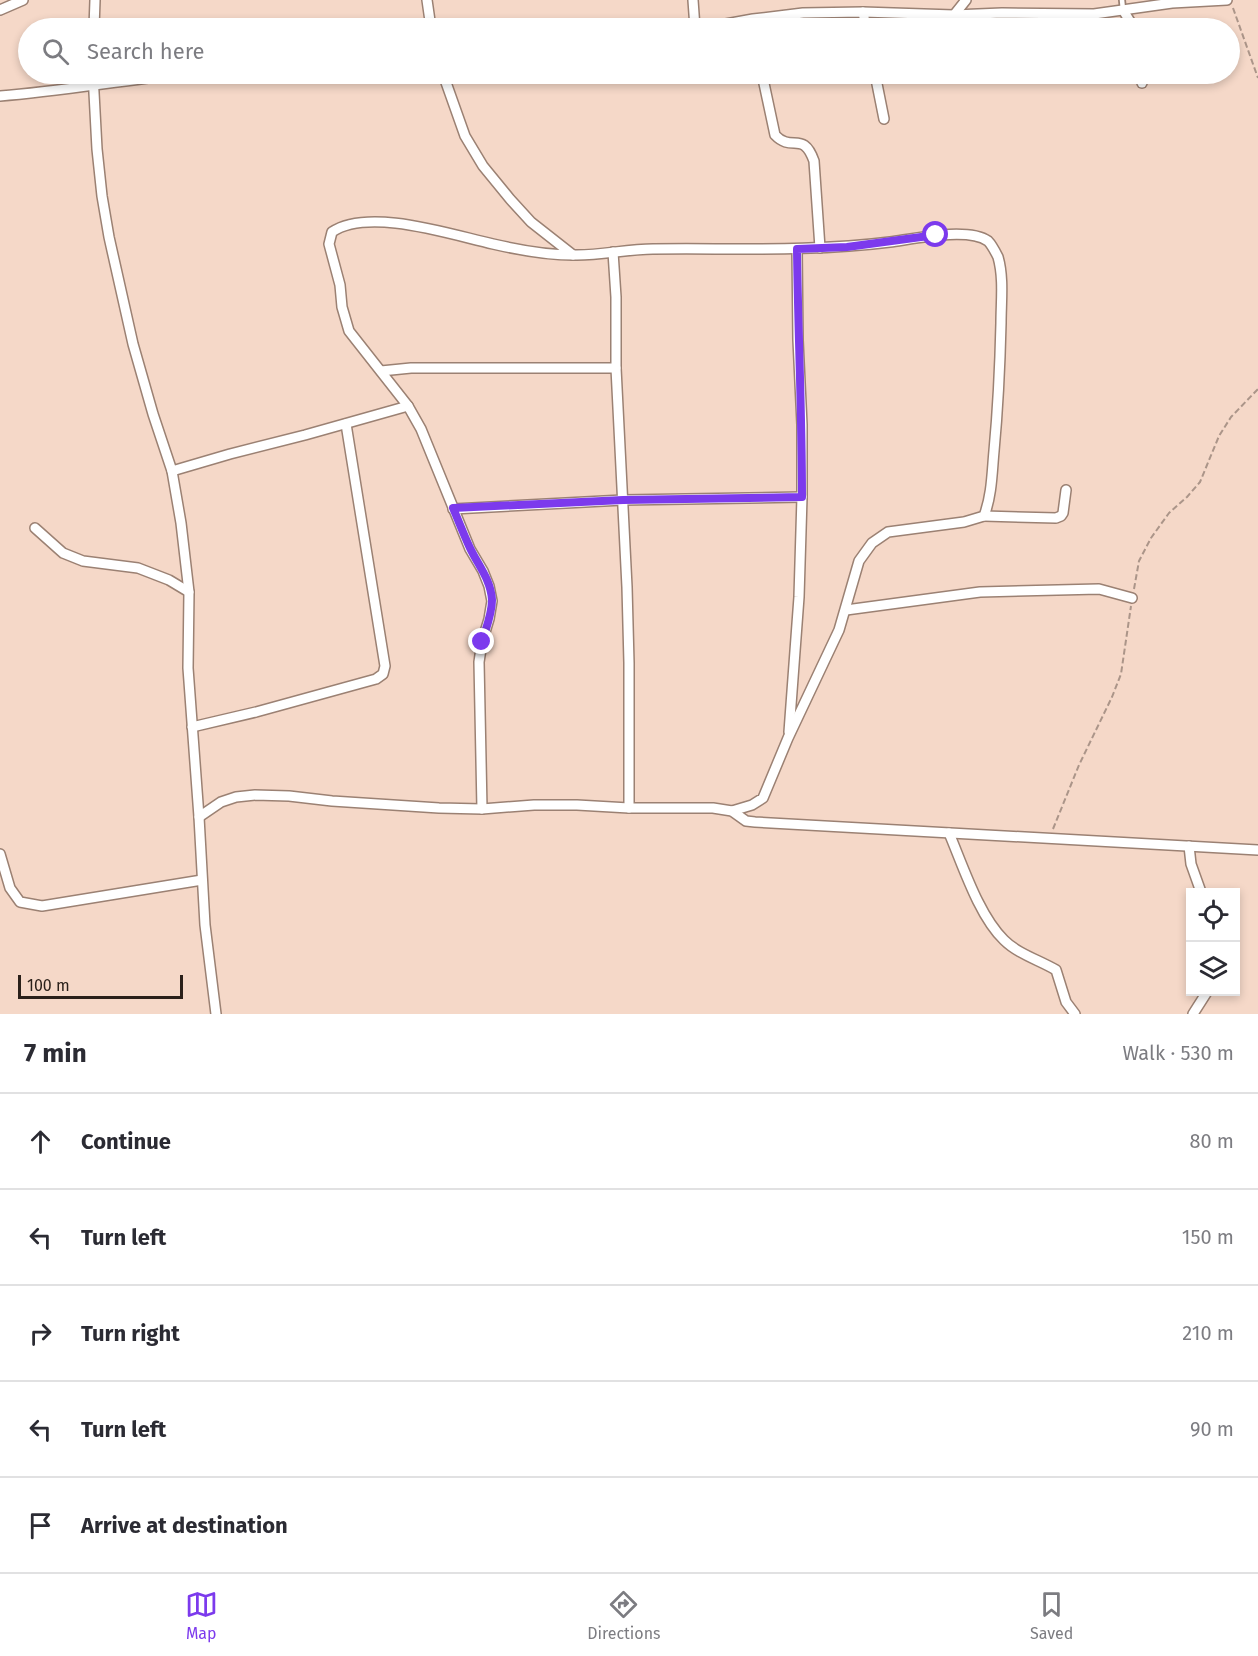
<!DOCTYPE html>
<html lang="en">
<head>
<meta charset="utf-8">
<style>
	:root { --surface:#fff; --page:#f2f2f3; --text:#2b2b33; --muted:#7c7c81; --line:#e1e1e2; --accent:#7c3aed }
	body { margin:0; font-family:"Fira Sans",sans-serif; background:var(--page); color:var(--text) }
	.controls { position:absolute; right:18px; bottom:18px; display:grid; overflow:hidden; border-radius:0px; box-shadow:0 3px 9px #0003 }
	.controls button { width:54px; height:54px; display:grid; place-items:center; padding:0; border:0; border-bottom:2px solid var(--line); background:var(--surface); color:var(--text); font:30px sans-serif }
	.scale { position:absolute; left:18px; bottom:15px; width:165px; box-sizing:border-box; padding-left:6px; border:3px solid #2a201a; border-top:0; font-size:16px; line-height:21px; white-space:nowrap; color:#2a201a; -webkit-text-stroke:4px #f5d8c8; paint-order:stroke }
	.stop { position:absolute; width:18px; height:18px; margin:-14px; border:4px solid #7c3aed; border-radius:50%; background:#fff }
	.stop.end { background:#7c3aed; border-color:#fff; box-shadow:0 2px 6px #0008 }
	.list { margin:0; padding:0; list-style:none }
	h2 { display:flex; justify-content:space-between; align-items:center; height:78px; margin:0; padding:0 24px; font-size:26px }
	h2 small { font-size:20px; font-weight:400; color:var(--muted) }
	.list li { display:grid; grid-template-columns:39px 1fr auto; gap:18px; align-items:center; box-sizing:border-box; height:96px; padding:0 24px; border-top:2px solid var(--line) }
	.list b { display:block; font-size:22px; white-space:nowrap }
	.list em { font-size:20px; font-style:normal; color:var(--muted) }
	.icon { flex:none; width:33px; height:33px; fill:none; stroke:currentColor; stroke-width:2; stroke-linecap:round; stroke-linejoin:round }
	.map { position:relative; flex:none; width:1258px; height:1014px; overflow:hidden }
	.search { position:absolute; background:var(--surface); box-shadow:0 3px 9px #0003; left:18px; right:18px; top:18px; height:66px; display:flex; align-items:center; gap:15px; box-sizing:border-box; padding:0 21px; border-radius:33px; color:var(--muted); font-size:22px }
	.sheet { height:558px; background:var(--surface) }
	nav { display:flex; justify-content:space-around; align-items:center; box-sizing:border-box; height:84px; border-top:2px solid var(--line); background:var(--surface); font-size:16px; color:var(--muted) }
	nav a { display:grid; justify-items:center; gap:3px }
	nav .on { color:var(--accent) }
	.map>svg:first-child { display:block }
</style>
</head>
<body>
<div class="map">
<svg width="1258" height="1014" viewBox="0 0 1258 1014">
	<rect width="100%" height="100%" fill="#f5d8c8"/>
	<g fill="none" stroke-linecap="round" stroke-linejoin="round">
		<g stroke="#9b8173" stroke-width="8">
			<polyline id="lane" points="1122,0 1123,10"/>
		</g>
		<g stroke="#9b8173" stroke-width="12">
			<g id="street">
				<polyline points="427,0 431,28"/>
				<polyline points="693,0 695,28"/>
				<polyline points="0,10 23,0"/>
				<polyline points="1123,10 1134,28"/>
				<polyline points="863,12 866,28"/>
				<polyline points="954,15 966,0"/>
				<polyline points="94,28 95,0"/>
				<polyline points="704,28 753,19 803,13 863,12 954,15 1002,13 1094,14 1172,3 1227,0"/>
				<polyline points="93,74 97,149 102,196 109,237 133,344 153,414 172,471 181,523 189,592 188,668 199,817 205,925 216,1014"/>
				<polyline points="443,74 465,136 483,166 510,199 531,222 573,255"/>
				<path d="M 762,74 L 775,135 C 792,153 803,130 814,161 L 820,248"/>
				<polyline points="875,74 884,119"/>
				<polyline points="1142,83 1142,74"/>
				<path d="M 0,96 C 62,91 123,80 184,74"/>
				<polyline points="613,252 616,297 616,368 627,587 629,663 629,808"/>
				<polyline points="381,371 411,368 616,368"/>
				<polyline points="172,471 230,454 305,435 408,406"/>
				<polyline points="453,509 623,500 802,497"/>
				<polyline points="984,516 1056,518 1061,516 1063,513 1066,490"/>
				<polyline points="35,528 63,553 83,561 138,568 169,580 189,592"/>
				<polyline points="846,610 980,592 1099,589 1132,598"/>
				<polyline points="192,727 256,712 376,679 383,674 385,666 346,424"/>
				<polyline points="789,732 799,597 802,497 802,425 798,340 797,249"/>
				<path d="M 482,809 L 479,662 L 482,642 L 489,619 L 492,601 L 489,586 L 483,571 L 470,549 L 421,429 L 408,406 L 349,331 L 342,307 L 340,285 L 329,244 L 332,232 C 369,207 452,235 493,244 C 519,250 547,255 573,255 C 599,256 626,249 653,249 C 732,248 811,252 890,242 C 913,239 968,227 988,241 C 991,244 996,253 998,257 C 1004,278 1001,302 1001,323 C 1000,366 998,408 994,451 C 992,472 992,495 984,516 L 964,522 L 888,532 L 872,543 L 859,561 L 839,630 L 788,738 L 763,798 L 752,805 L 732,811"/>
				<polyline points="199,817 221,802 236,797 255,795 289,796 332,801 439,808 482,809 534,805 577,805 629,808 713,808 732,811 746,821 755,822 1258,850"/>
				<path d="M 949,833 C 963,866 979,916 1004,940 C 1018,954 1039,960 1056,970 L 1066,1002 L 1075,1014"/>
				<polyline points="1189,846 1191,864 1201,892"/>
				<polyline points="0,854 10,888 20,902 42,906 202,880"/>
				<polyline points="1193,1014 1207,992"/>
			</g>
		</g>
		<g stroke="#ab9589" stroke-width="2" stroke-dasharray="6 3" stroke-linecap="butt">
			<polyline points="1233,8 1258,78"/>
			<polyline points="1134,589 1139,561 1151,538 1169,513 1187,497 1200,482 1219,436 1231,417 1258,389"/>
			<polyline points="1053,829 1079,765 1112,697 1121,674 1131,606"/>
		</g>
		<use href="#lane" stroke="#fff" stroke-width="4.5"/>
		<use href="#street" stroke="#fff" stroke-width="9"/>
	</g>
	<g fill="none" stroke-linecap="round" stroke-linejoin="round">
		<path stroke="#7c3aed" stroke-width="8" d="M 482,642 C 486,628 492,614 492,600 C 491,580 478,565 470,548 C 464,535 459,522 453,508 L 623,500 L 802,497 C 802,414 798,332 797,249 L 847,247 L 936,235"/>
	</g>
</svg>
<div class="controls">
<button><svg class="icon" aria-label="locate" viewBox="0 0 24 24"><circle cx="12" cy="12" r="6"/><path d="M12 2v4M12 18v4M2 12h4M18 12h4"/></svg></button>
<button><svg class="icon" aria-label="layers" viewBox="0 0 24 24"><path d="M12 4l9 5-9 5-9-5zM3 14l9 5 9-5"/></svg></button>
</div>
<div class="scale">100 m</div>
<div class="stop" style="left:936px;top:235px"></div>
<div class="stop end" style="left:482px;top:642px"></div>
<div class="search"><svg class="icon" aria-label="search" viewBox="0 0 24 24"><circle cx="10" cy="10" r="6"/><path d="M15 15l6 6"/></svg>Search here</div>
</div>
<section class="sheet">
<h2>7 min<small>Walk · 530 m</small></h2>
<ul class="list">
<li><svg class="icon" aria-label="ahead" viewBox="0 0 24 24"><path d="M12 20V5M6 11l6-6 6 6"/></svg><div><b>Continue</b></div><em>80 m</em></li>
<li><svg class="icon" aria-label="left" viewBox="0 0 24 24"><path d="M17 20v-9H6M10 6l-5 5 5 5"/></svg><div><b>Turn left</b></div><em>150 m</em></li>
<li><svg class="icon" aria-label="right" viewBox="0 0 24 24"><path d="M7 20v-9h11M14 6l5 5-5 5"/></svg><div><b>Turn right</b></div><em>210 m</em></li>
<li><svg class="icon" aria-label="left" viewBox="0 0 24 24"><path d="M17 20v-9H6M10 6l-5 5 5 5"/></svg><div><b>Turn left</b></div><em>90 m</em></li>
<li><svg class="icon" aria-label="arrive" viewBox="0 0 24 24"><path d="M6 21V4h12l-3 4 3 4H6"/></svg><div><b>Arrive at destination</b></div></li>
</ul>
</section>
<nav>
<a class="on"><svg class="icon" aria-label="map" viewBox="0 0 24 24"><path d="M3 6l6-2 6 2 6-2v14l-6 2-6-2-6 2zM9 4v14M15 6v14"/></svg>Map</a>
<a><svg class="icon" aria-label="directions" viewBox="0 0 24 24"><path d="M12 3l9 9-9 9-9-9zM9 14v-3h6M13 9l2 2-2 2"/></svg>Directions</a>
<a><svg class="icon" aria-label="saved" viewBox="0 0 24 24"><path d="M7 4h10v16l-5-4-5 4z"/></svg>Saved</a>
</nav>
</body>
</html>
